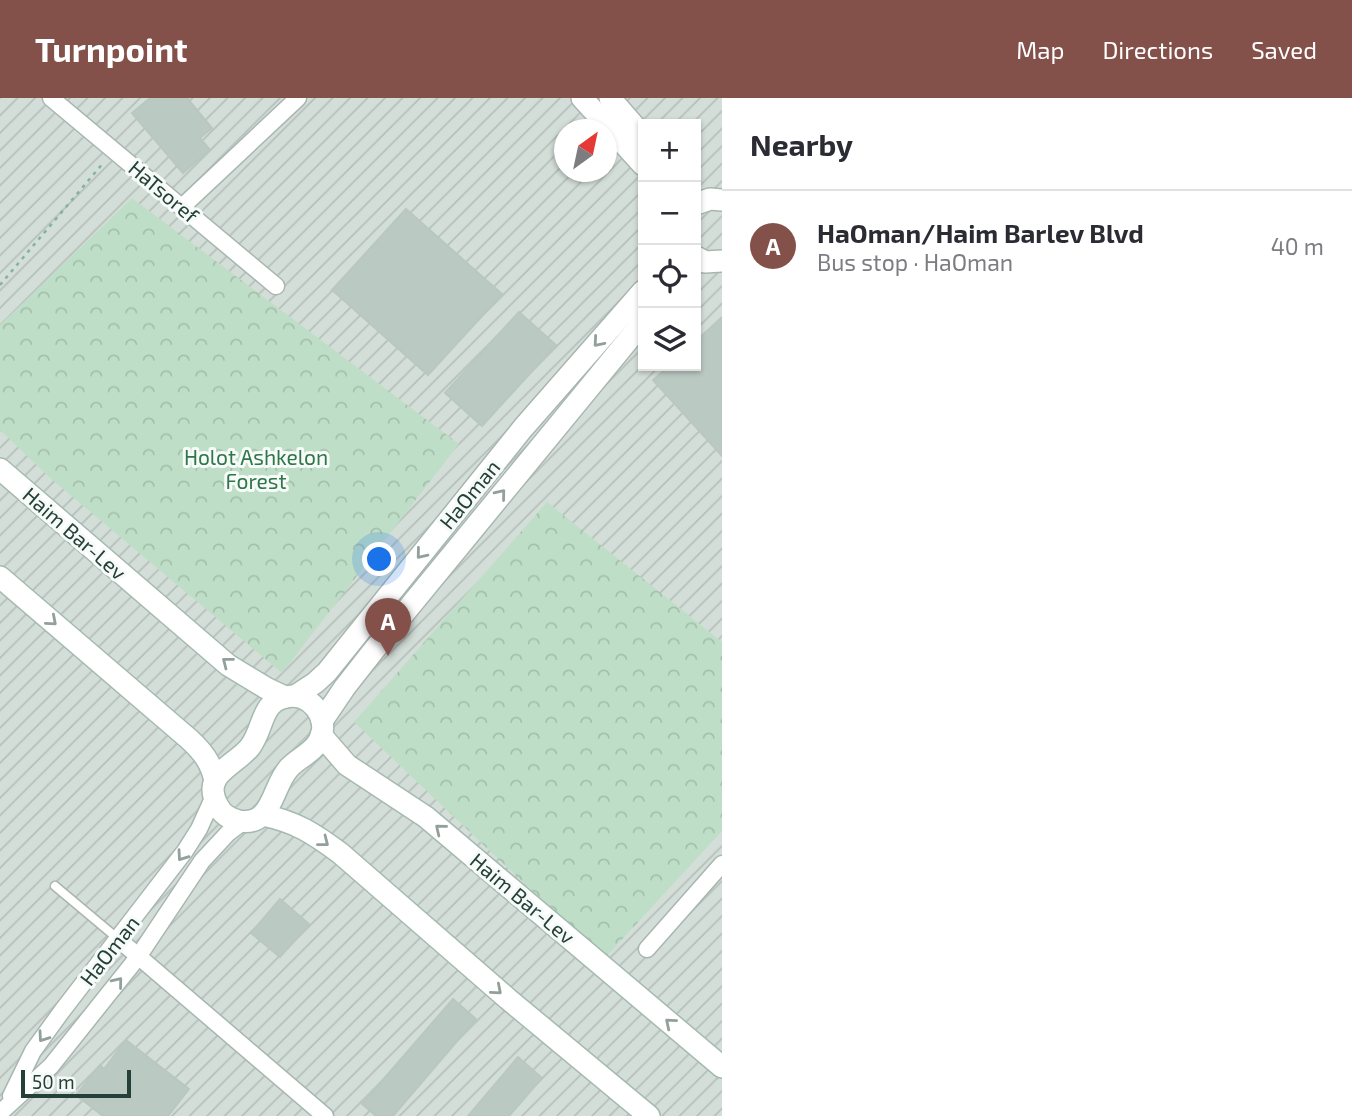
<!DOCTYPE html>
<html lang="en">
<head>
<meta charset="utf-8">
<style>
	:root { --surface:#fff; --page:#f7f7f7; --text:#2b2b33; --muted:#7c7c81; --line:#e1e1e2; --accent:#835149 }
	body { margin:0; font-family:"Exo 2",sans-serif; background:var(--page); color:var(--text) }
	.controls { position:absolute; right:21px; top:21px; display:grid; overflow:hidden; border-radius:0px; box-shadow:0 2px 5px #0004 }
	.controls button { width:63px; height:63px; display:grid; place-items:center; padding:0; border:0; border-bottom:2px solid var(--line); background:var(--surface); color:var(--text); font:35px sans-serif }
	.compass { position:absolute; left:554px; top:21px; width:63px; height:63px; border-radius:50%; background:var(--surface); box-shadow:0 2px 5px #0004; rotate:33deg }
	.scale { position:absolute; left:21px; bottom:18px; width:110px; box-sizing:border-box; padding-left:7px; border:4px solid #254038; border-top:0; font-size:19px; line-height:24px; white-space:nowrap; color:#254038; -webkit-text-stroke:5px #f6faf8; paint-order:stroke }
	.you { position:absolute; left:380px; top:462px; width:24px; height:24px; margin:-18px; border:5px solid #fff; border-radius:50%; background:#1a73e8; box-shadow:0 0 0 10px #1a73e833 }
	.badge { display:grid; place-items:center; width:46px; height:46px; border-radius:50%; background:var(--accent); color:#fff; font-size:23px; font-weight:700 }
	.pin { position:absolute; translate:-50% -58px; filter:drop-shadow(0 2px 4px #0008) }
	.pin::after { content:''; position:absolute; top:37px; width:24px; height:21px; background:inherit; clip-path:polygon(0 0,100% 0,50% 100%) }
	.list { margin:0; padding:0; list-style:none }
	h2 { display:flex; justify-content:space-between; align-items:center; height:91px; margin:0; padding:0 28px; font-size:30px }
	h2 small { font-size:23px; font-weight:400; color:var(--muted) }
	.list li { display:grid; grid-template-columns:46px 1fr auto; gap:21px; align-items:center; box-sizing:border-box; height:112px; padding:0 28px; border-top:2px solid var(--line) }
	.list b { display:block; font-size:26px; white-space:nowrap }
	.list p { margin:0; font-size:23px; white-space:nowrap; color:var(--muted) }
	.list em { font-size:23px; font-style:normal; color:var(--muted) }
	.icon { flex:none; width:38px; height:38px; fill:none; stroke:currentColor; stroke-width:2; stroke-linecap:round; stroke-linejoin:round }
	.map { position:relative; flex:none; width:722px; height:1018px; overflow:hidden }
	header { display:flex; align-items:center; gap:42px; box-sizing:border-box; height:98px; padding:0 35px; background:var(--accent); color:#fff }
	header strong { font-size:33px }
	nav { display:flex; gap:38px; margin-inline-start:auto; font-size:24px }
	main { display:flex }
	aside { flex:1; background:var(--surface) }
	.map>svg:first-child { display:block }
</style>
</head>
<body>
<header>
<strong>Turnpoint</strong>
<nav><a>Map</a><a>Directions</a><a>Saved</a></nav>
</header>
<main>
<div class="map">
<svg width="722" height="1018" viewBox="0 0 722 1018">
	<defs>
		<pattern id="industrial-furrows" width="10" height="10" patternUnits="userSpaceOnUse" patternTransform="scale(1.75)"><rect width="10" height="10" fill="#d4ded9"/><path d="M-1 1l2-2M0 10L10 0M9 11l2-2" fill="none" stroke="#b6c0bb"/></pattern>
		<pattern id="forest-crowns" width="20" height="18" patternUnits="userSpaceOnUse" patternTransform="scale(1.75)"><rect width="20" height="18" fill="#bfdec7"/><path d="M2 6a3 3 0 1 1 6 0M12 15a3 3 0 1 1 6 0" fill="none" stroke="#a4c0ac"/></pattern>
	</defs>
	<rect width="100%" height="100%" fill="#e5eeea"/>
	<path fill="url(#industrial-furrows)" fill-rule="evenodd" d="M 0,0 L 722,0 L 722,1018 L 0,1018 ZM 643,26 L 696,26 L 696,268 L 643,268 ZM 564,32 L 606,32 L 606,74 L 564,74 Z"/>
	<g fill="url(#forest-crowns)">
		<polygon points="132,100 459,346 282,575 49,379 0,332 0,227"/>
		<polygon points="547,404 722,544 722,733 604,861 354,624"/>
	</g>
	<g fill="#bbc9c3" stroke="#b8c8c1" stroke-width="2">
		<polygon points="150,0 187,0 212,30 200,40 210,52 183,75 132,15"/>
		<polygon points="406,111 502,196 428,277 332,192"/>
		<polygon points="519,214 556,247 482,328 445,295"/>
		<polygon points="722,219 722,358 653,282 669,268 696,268 696,243"/>
		<polygon points="280,801 309,826 280,859 251,835"/>
		<polygon points="453,901 476,921 393,1018 376,1018 362,1006"/>
		<polygon points="126,942 189,991 168,1018 103,1018 76,997 100,967 104,971"/>
		<polygon points="518,959 542,980 509,1018 468,1018"/>
	</g>
	<g fill="none" stroke-linecap="round" stroke-linejoin="round">
		<g stroke="#a8b6b1" stroke-width="11">
			<polyline id="service" points="55,788 117,840"/>
		</g>
		<g stroke="#a8b6b1" stroke-width="19">
			<g id="minor">
				<polyline points="51,0 276,188"/>
				<polyline points="183,108 298,0"/>
				<polyline points="117,840 325,1018"/>
				<polyline points="647,851 722,766"/>
				<polyline points="11,998 33,953 62,913 185,753 199,731 214,698"/>
				<polyline points="0,1015 51,968 138,859 202,763 228,735 244,723"/>
			</g>
		</g>
		<g stroke="#a8b6b1" stroke-width="24">
			<g id="tertiary">
				<polyline points="582,0 643,67"/>
				<polyline points="610,0 643,38"/>
				<polyline points="696,106 710,101 722,102"/>
				<polyline points="696,159 705,164 722,163"/>
				<polyline points="295,598 315,585 327,574 523,330 643,193"/>
				<polyline points="322,623 345,589 374,552 643,224"/>
			</g>
		</g>
		<g stroke="#a4bab1" stroke-width="24">
			<g id="secondary">
				<polyline points="0,371 228,567 266,590 285,599"/>
				<path d="M 0,479 L 189,641 C 203,654 211,664 215,683"/>
				<path d="M 295,598 C 317,601 331,627 317,646 C 310,656 297,661 289,670 C 272,688 273,729 239,723 C 230,721 222,716 218,708 C 200,676 235,668 250,649 C 266,628 259,599 295,598 Z"/>
				<polyline points="321,637 347,667 426,719 722,969"/>
				<path d="M 263,717 C 296,724 313,735 340,755 L 508,901 L 649,1018"/>
			</g>
		</g>
		<polyline stroke="#87b1a2" stroke-width="2.5" stroke-dasharray="3.5 5" stroke-linecap="butt" points="0,187 104,64"/>
		<use href="#service" stroke="#fff" stroke-width="8"/>
		<use href="#minor" stroke="#fff" stroke-width="16"/>
		<use href="#tertiary" stroke="#fff" stroke-width="21"/>
		<use href="#secondary" stroke="#fff" stroke-width="21"/>
	</g>
	<defs><path id="oneway-chevron" d="M-2-3.5L2.5 0L-2 3.5" fill="none" stroke-width="1.6" stroke-linecap="round" stroke-linejoin="round" transform="scale(1.75)"/></defs>
	<g stroke="#92a09c">
		<use href="#oneway-chevron" transform="translate(598 244) rotate(131)"/>
		<use href="#oneway-chevron" transform="translate(501 396) rotate(-51)"/>
		<use href="#oneway-chevron" transform="translate(421 456) rotate(129)"/>
		<use href="#oneway-chevron" transform="translate(52 523) rotate(41)"/>
		<use href="#oneway-chevron" transform="translate(227 564) rotate(-142)"/>
		<use href="#oneway-chevron" transform="translate(440 731) rotate(-141)"/>
		<use href="#oneway-chevron" transform="translate(324 744) rotate(38)"/>
		<use href="#oneway-chevron" transform="translate(182 758) rotate(125)"/>
		<use href="#oneway-chevron" transform="translate(118 884) rotate(-51)"/>
		<use href="#oneway-chevron" transform="translate(497 892) rotate(41)"/>
		<use href="#oneway-chevron" transform="translate(670 925) rotate(-140)"/>
		<use href="#oneway-chevron" transform="translate(43 939) rotate(125)"/>
	</g>
	<g text-anchor="middle" dominant-baseline="central" stroke-width="6" stroke-linejoin="round" paint-order="stroke">
		<g font-size="21" fill="#254038" stroke="#f6faf8">
			<text transform="translate(164 93) rotate(40)">HaTsoref</text>
			<text transform="translate(469 396) rotate(-51)">HaOman</text>
			<text transform="translate(75 435) rotate(41)">Haim Bar-Lev</text>
			<text transform="translate(523 800) rotate(40)">Haim Bar-Lev</text>
			<text transform="translate(109 852) rotate(-52)">HaOman</text>
		</g>
		<g font-size="21" fill="#2f7648" stroke="#f6faf8">
			<text x="256" y="358">Holot Ashkelon<tspan x="256" dy="24">Forest</tspan></text>
		</g>
	</g>
</svg>
<div class="controls">
<button>+</button>
<button>−</button>
<button><svg class="icon" aria-label="locate" viewBox="0 0 24 24"><circle cx="12" cy="12" r="6"/><path d="M12 2v4M12 18v4M2 12h4M18 12h4"/></svg></button>
<button><svg class="icon" aria-label="layers" viewBox="0 0 24 24"><path d="M12 4l9 5-9 5-9-5zM3 14l9 5 9-5"/></svg></button>
</div>
<svg class="compass" viewBox="-18 -18 36 36"><path d="M0-13l5 13h-10z" fill="#e53935"/><path d="M0 13l5-13h-10z" fill="#7c7c81"/></svg>
<div class="scale">50 m</div>
<div class="you"></div>
<div class="pin badge" style="left:388px;top:558px">A</div>
</div>
<aside>
<h2>Nearby<small></small></h2>
<ul class="list">
<li><span class="badge">A</span><div><b>HaOman/Haim Barlev Blvd</b><p>Bus stop · HaOman</p></div><em>40 m</em></li>
</ul>
</aside>
</main>
</body>
</html>
